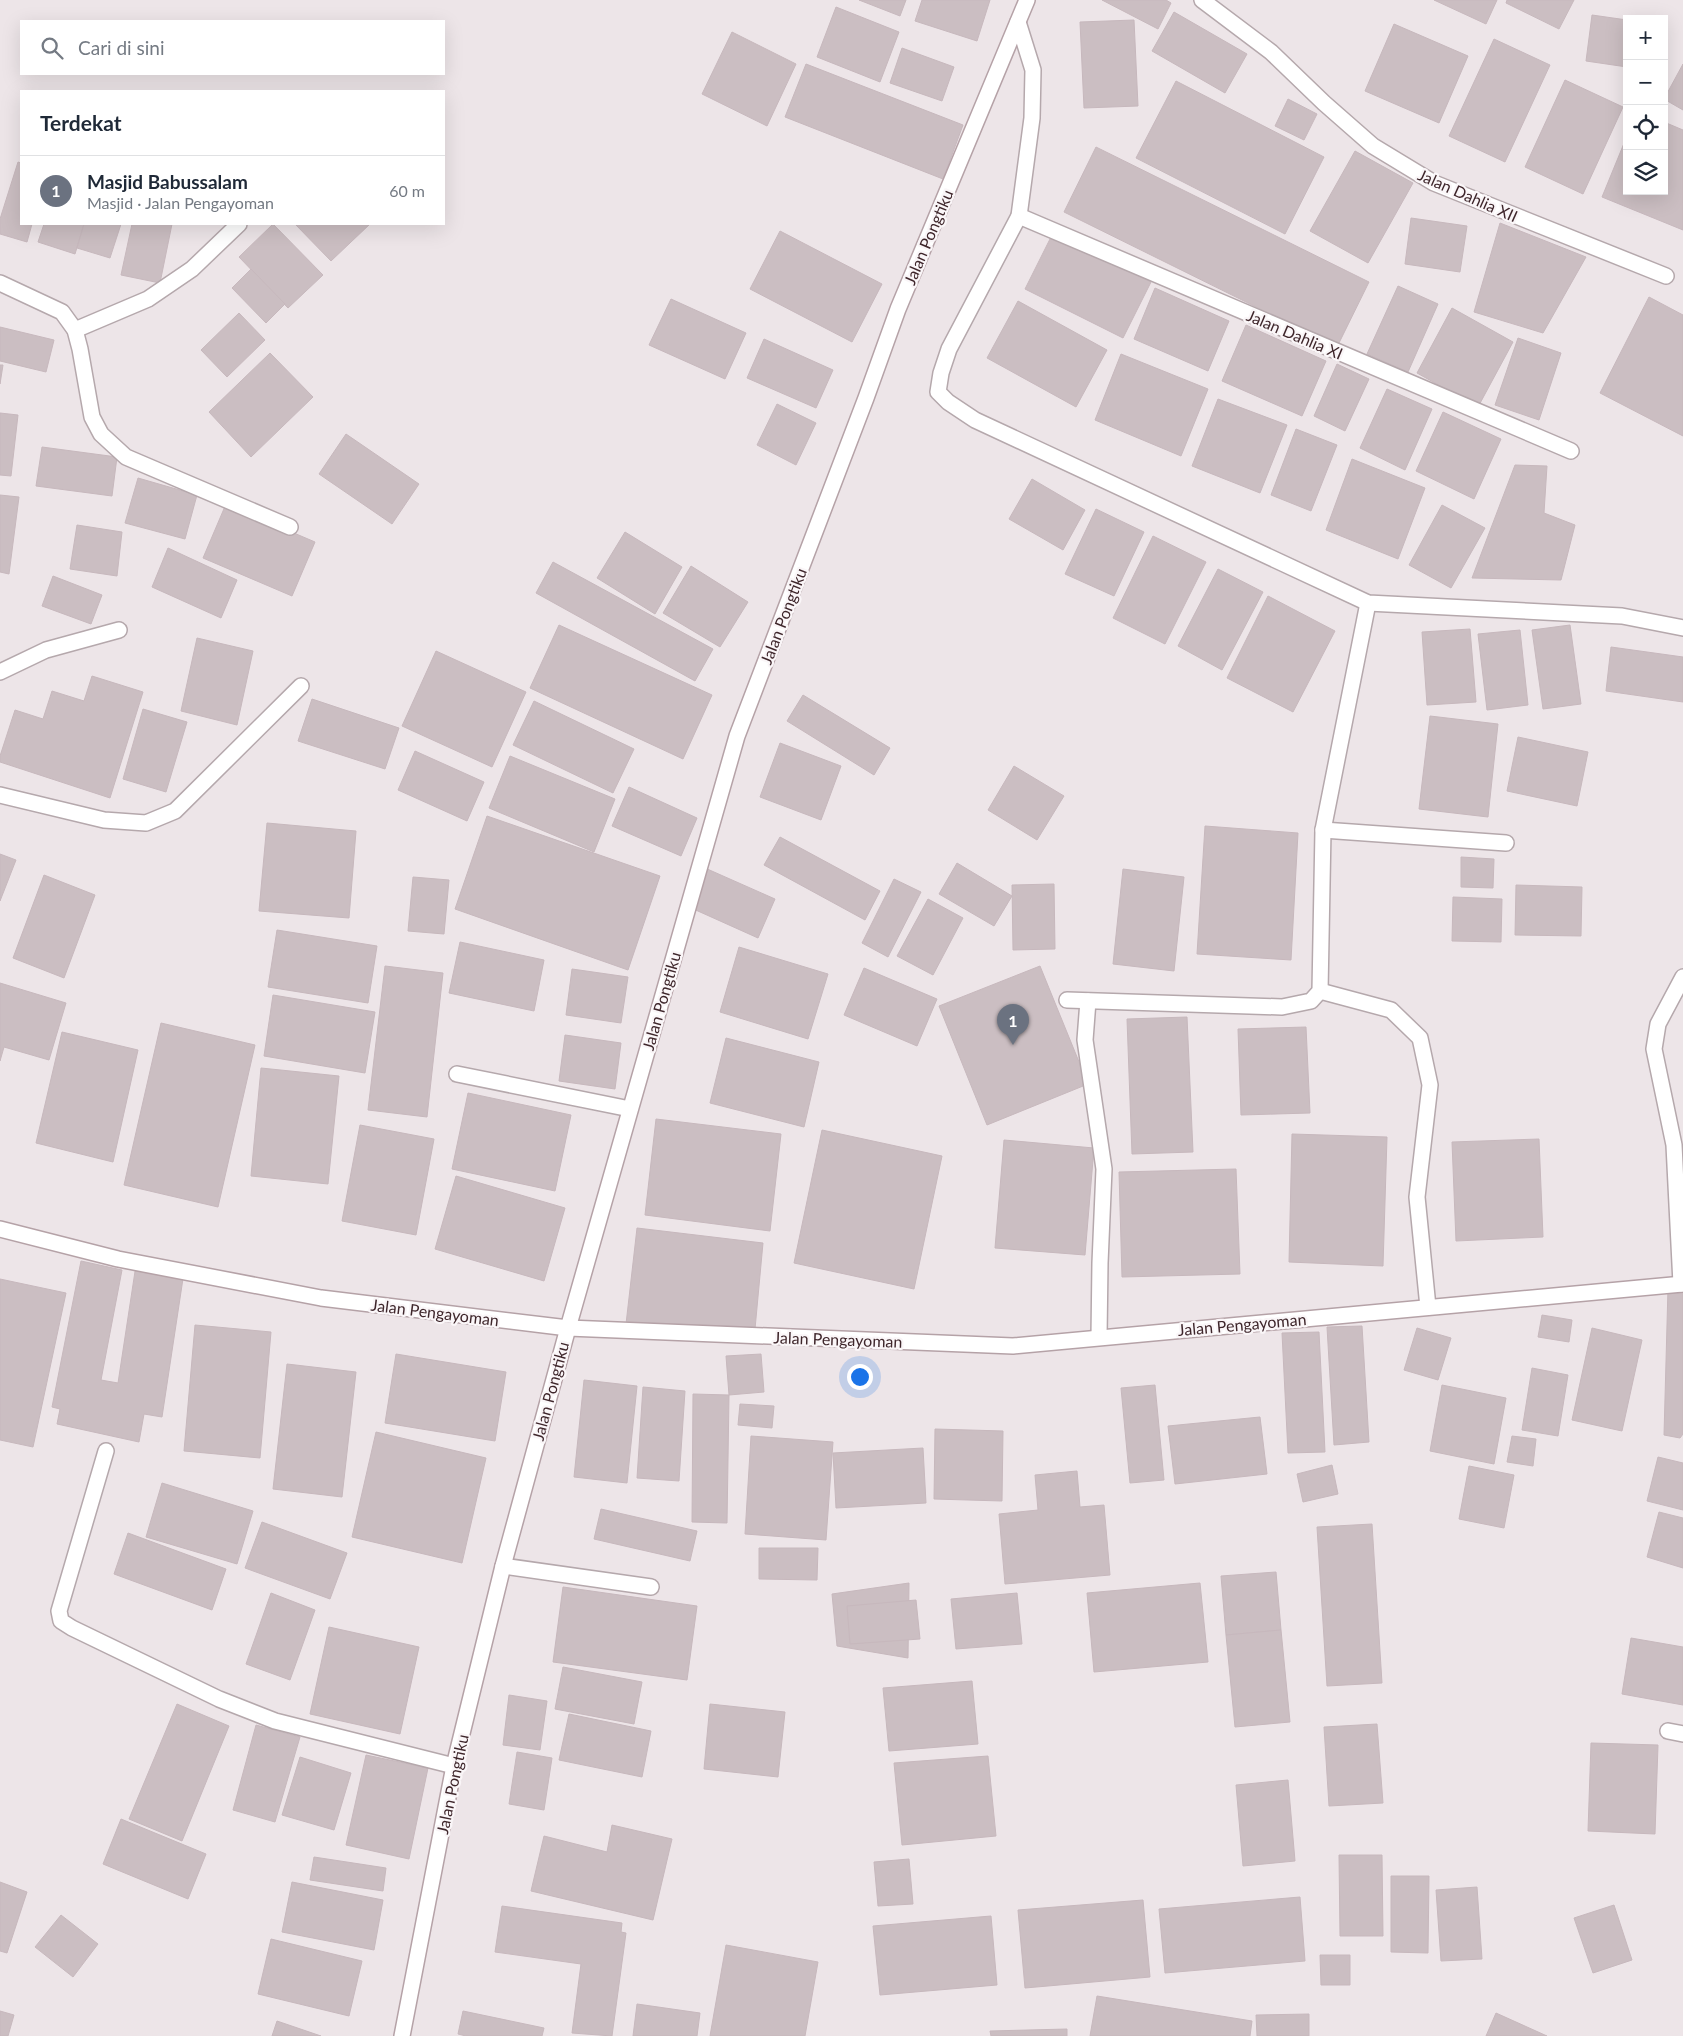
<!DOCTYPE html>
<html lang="id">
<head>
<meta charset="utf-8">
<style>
	:root { --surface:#fff; --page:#f6f6f7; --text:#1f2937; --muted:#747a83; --line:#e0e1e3; --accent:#b45309 }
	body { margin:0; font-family:Lato,sans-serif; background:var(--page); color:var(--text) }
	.controls { position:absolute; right:15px; top:15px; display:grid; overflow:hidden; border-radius:0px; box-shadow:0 5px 20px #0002 }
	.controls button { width:45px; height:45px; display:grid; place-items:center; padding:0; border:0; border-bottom:1px solid var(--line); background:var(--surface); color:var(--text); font:25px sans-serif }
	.you { position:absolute; left:859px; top:1376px; width:18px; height:18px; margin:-12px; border:4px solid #fff; border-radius:50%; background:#1a73e8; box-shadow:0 0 0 8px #1a73e833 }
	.badge { display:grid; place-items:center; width:32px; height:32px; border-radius:50%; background:var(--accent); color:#fff; font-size:16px; font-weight:700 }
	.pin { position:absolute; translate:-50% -41px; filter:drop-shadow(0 1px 2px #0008) }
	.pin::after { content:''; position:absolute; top:26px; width:18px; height:15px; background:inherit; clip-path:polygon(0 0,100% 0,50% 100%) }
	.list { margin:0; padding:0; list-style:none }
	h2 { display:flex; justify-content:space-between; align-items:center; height:65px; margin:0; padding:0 20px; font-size:21px }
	h2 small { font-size:16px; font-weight:400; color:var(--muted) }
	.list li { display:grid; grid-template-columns:32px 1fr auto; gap:15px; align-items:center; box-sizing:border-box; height:70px; padding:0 20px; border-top:1px solid var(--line) }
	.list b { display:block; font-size:19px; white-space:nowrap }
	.list p { margin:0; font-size:16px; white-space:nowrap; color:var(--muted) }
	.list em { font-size:16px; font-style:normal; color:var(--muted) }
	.icon { flex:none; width:28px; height:28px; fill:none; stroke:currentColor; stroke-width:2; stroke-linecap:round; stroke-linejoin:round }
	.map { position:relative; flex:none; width:1683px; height:2036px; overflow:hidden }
	.search { position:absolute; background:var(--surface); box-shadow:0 5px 20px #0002; left:20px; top:20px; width:425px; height:55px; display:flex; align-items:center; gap:12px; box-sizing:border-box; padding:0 18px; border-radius:0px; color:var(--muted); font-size:19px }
	.panel { position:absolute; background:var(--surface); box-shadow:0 5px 20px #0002; left:20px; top:90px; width:425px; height:135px; border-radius:0px }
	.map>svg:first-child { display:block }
</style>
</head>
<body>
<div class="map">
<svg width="1683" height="2036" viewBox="0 0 1683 2036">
	<rect width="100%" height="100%" fill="#ede5e8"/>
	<g fill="#cbbec2" stroke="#c7b8bd">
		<polygon points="859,0 906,0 900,16"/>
		<polygon points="922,0 990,0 977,41 915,21"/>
		<polygon points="1102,0 1166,0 1171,3 1158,29"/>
		<polygon points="1434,0 1497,0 1486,24"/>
		<polygon points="1507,0 1574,0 1559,29 1506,3"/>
		<polygon points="836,7 899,32 880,82 817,57"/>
		<polygon points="1174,12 1247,54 1225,93 1152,51"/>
		<polygon points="1592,15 1627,20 1627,67 1586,61"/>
		<polygon points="1134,20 1138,106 1084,108 1080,22"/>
		<polygon points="1394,24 1468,56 1439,123 1365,91"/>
		<polygon points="732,32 796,64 767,126 702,94"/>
		<polygon points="1494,39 1550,65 1505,162 1449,136"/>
		<polygon points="902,48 954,67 942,101 890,83"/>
		<polygon points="806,64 963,125 943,179 785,117"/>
		<polygon points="1683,64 1683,110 1664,99"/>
		<polygon points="1565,80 1623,107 1583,194 1525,167"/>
		<polygon points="1176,81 1324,157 1285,234 1136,158"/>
		<polygon points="1288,99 1317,114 1304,140 1275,126"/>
		<polygon points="1664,122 1683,130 1683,230 1602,197 1627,136 1627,191 1664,191"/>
		<polygon points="1096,147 1369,282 1337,347 1064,212"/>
		<polygon points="1355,151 1413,183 1368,263 1310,231"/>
		<polygon points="18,162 21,163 21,224 32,224 27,242 0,234 0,219"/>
		<polygon points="1411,218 1467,226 1460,272 1405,264"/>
		<polygon points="1500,223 1586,257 1543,333 1474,312"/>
		<polygon points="44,224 84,224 75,254 38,242"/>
		<polygon points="84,224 121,224 110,258 77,248"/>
		<polygon points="132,224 172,224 160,283 121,275"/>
		<polygon points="273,224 323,275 288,308 239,257"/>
		<polygon points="295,224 370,224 331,261"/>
		<polygon points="780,231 882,284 852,342 750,289"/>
		<polygon points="1053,233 1151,282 1123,338 1025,289"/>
		<polygon points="251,269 285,304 266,323 232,288"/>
		<polygon points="1398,286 1438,304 1408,372 1367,354"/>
		<polygon points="1155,288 1229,321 1208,371 1134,339"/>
		<polygon points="1649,297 1683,315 1683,436 1600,393"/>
		<polygon points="671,299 746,333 725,379 649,345"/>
		<polygon points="1018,301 1107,350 1076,407 987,358"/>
		<polygon points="1452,308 1513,342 1478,407 1417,373"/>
		<polygon points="239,313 265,340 227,377 201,350"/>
		<polygon points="1246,325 1326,361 1302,416 1222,381"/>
		<polygon points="0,327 54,340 46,372 0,361"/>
		<polygon points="1518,338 1561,353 1539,420 1495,405"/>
		<polygon points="764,339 833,370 816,408 747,378"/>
		<polygon points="270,353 313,397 251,457 209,412"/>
		<polygon points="1121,354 1208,389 1181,456 1095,420"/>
		<polygon points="1337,364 1369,379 1345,431 1314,416"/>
		<polygon points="0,365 3,365 0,384"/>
		<polygon points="1387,389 1432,409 1405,470 1360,448"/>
		<polygon points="1218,399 1287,425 1260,493 1192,466"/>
		<polygon points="777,404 816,423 796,465 757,445"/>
		<polygon points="1443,412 1501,439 1474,499 1416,471"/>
		<polygon points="0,413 18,415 11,476 0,475"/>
		<polygon points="1296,429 1337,445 1311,511 1271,495"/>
		<polygon points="346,434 419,484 392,524 319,474"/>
		<polygon points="42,447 117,457 112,496 36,486"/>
		<polygon points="1352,459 1425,488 1398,559 1326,530"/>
		<polygon points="1515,465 1547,466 1544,513 1575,525 1561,580 1472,578"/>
		<polygon points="138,478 197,495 185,539 125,523"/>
		<polygon points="1032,479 1085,510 1063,550 1009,519"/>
		<polygon points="0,495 19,497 9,574 0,572"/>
		<polygon points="226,504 315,542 292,596 203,558"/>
		<polygon points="1442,505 1485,528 1451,588 1409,565"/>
		<polygon points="1096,509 1144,532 1114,596 1065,574"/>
		<polygon points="77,525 122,532 117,576 70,569"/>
		<polygon points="625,532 682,567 655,614 597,578"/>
		<polygon points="1153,536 1206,562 1165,644 1113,618"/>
		<polygon points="168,548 237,580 221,618 152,587"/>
		<polygon points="553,562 713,649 695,681 536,593"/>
		<polygon points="691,566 748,602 720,647 663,613"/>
		<polygon points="1218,569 1263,592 1222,670 1178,646"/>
		<polygon points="53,576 102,595 91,624 42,606"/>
		<polygon points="1268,596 1335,631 1293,712 1227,678"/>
		<polygon points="559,625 712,695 683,759 530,688"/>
		<polygon points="1570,625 1581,704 1543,709 1532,630"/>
		<polygon points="1470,629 1476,702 1427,705 1422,632"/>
		<polygon points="1520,630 1528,705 1487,710 1478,634"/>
		<polygon points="197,638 253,651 237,725 181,711"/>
		<polygon points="1611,647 1683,657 1683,702 1606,691"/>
		<polygon points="436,651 526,692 492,767 402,726"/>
		<polygon points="92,676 143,692 110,798 0,762 0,756 15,710 43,719 52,691 84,701"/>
		<polygon points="803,695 890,748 874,775 787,721"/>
		<polygon points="312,699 399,728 385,769 298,741"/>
		<polygon points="534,701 634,749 613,793 513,745"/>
		<polygon points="143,709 187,722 166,792 123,779"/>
		<polygon points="1430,716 1498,724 1488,817 1419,809"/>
		<polygon points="1518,737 1588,752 1577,806 1507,791"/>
		<polygon points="780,743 841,766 821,820 760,797"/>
		<polygon points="415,751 484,782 467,821 398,790"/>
		<polygon points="510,756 615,799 594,852 489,808"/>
		<polygon points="1014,766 1064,796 1037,840 988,810"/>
		<polygon points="629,787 697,818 681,856 612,826"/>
		<polygon points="487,816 660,876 628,970 455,909"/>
		<polygon points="267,823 356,831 349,918 259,911"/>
		<polygon points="1205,826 1298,833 1291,960 1197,954"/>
		<polygon points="780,837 880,891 865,920 764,865"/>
		<polygon points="0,854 16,860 0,901"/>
		<polygon points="1461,857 1494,859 1493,888 1461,887"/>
		<polygon points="957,863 1012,896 994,926 939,894"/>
		<polygon points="705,868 775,899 758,938 689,907"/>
		<polygon points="1123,869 1184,877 1174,971 1113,964"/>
		<polygon points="44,875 95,895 64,978 13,958"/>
		<polygon points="413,877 449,880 444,934 408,931"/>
		<polygon points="894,879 921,892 888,957 862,943"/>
		<polygon points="1054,884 1055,949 1013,950 1012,885"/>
		<polygon points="1516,885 1582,887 1581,936 1515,935"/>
		<polygon points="1453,897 1502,899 1501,942 1452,941"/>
		<polygon points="928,899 963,918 933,975 897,956"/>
		<polygon points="277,930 377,946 368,1003 268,987"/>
		<polygon points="460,942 544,960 534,1011 449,993"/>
		<polygon points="739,947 828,974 808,1039 720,1012"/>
		<polygon points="385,966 443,973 427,1117 368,1110"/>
		<polygon points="1040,966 1088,1084 987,1125 939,1006"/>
		<polygon points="864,968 937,999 917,1046 844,1015"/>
		<polygon points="572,969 628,977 621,1023 566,1015"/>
		<polygon points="0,983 66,1003 49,1060 4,1047 0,1061"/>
		<polygon points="273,995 375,1012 365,1073 264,1056"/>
		<polygon points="1187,1017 1193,1152 1132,1154 1127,1019"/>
		<polygon points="161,1023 255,1045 218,1207 124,1185"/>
		<polygon points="1306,1027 1310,1113 1241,1115 1238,1029"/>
		<polygon points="62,1032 138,1050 113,1162 36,1143"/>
		<polygon points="565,1035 621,1043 615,1089 559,1081"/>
		<polygon points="726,1038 819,1062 804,1127 710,1103"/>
		<polygon points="261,1068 339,1076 328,1184 251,1176"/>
		<polygon points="468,1093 571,1115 555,1191 452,1169"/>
		<polygon points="656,1119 781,1134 770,1231 645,1215"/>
		<polygon points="360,1125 434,1139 416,1235 342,1221"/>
		<polygon points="822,1130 942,1156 914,1289 794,1263"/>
		<polygon points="1292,1134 1387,1137 1383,1266 1289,1262"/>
		<polygon points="1539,1139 1543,1237 1456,1241 1452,1142"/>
		<polygon points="1004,1140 1094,1148 1085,1255 995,1248"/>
		<polygon points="1236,1169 1240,1274 1122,1277 1119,1172"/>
		<polygon points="456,1176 565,1208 544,1281 435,1249"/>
		<polygon points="637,1228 763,1243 755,1329 626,1324"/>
		<polygon points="81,1261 122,1270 101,1380 118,1383 136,1265 184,1272 162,1417 144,1414 139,1442 57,1424 60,1409 52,1407"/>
		<polygon points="0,1279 66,1293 33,1447 0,1440"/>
		<polygon points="1668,1288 1683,1288 1683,1434 1680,1438 1664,1435"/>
		<polygon points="1542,1315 1572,1320 1569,1342 1538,1337"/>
		<polygon points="195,1325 271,1332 260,1458 184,1451"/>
		<polygon points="1362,1326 1369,1442 1334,1445 1327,1327"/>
		<polygon points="1417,1328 1451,1338 1438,1380 1404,1370"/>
		<polygon points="1592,1328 1642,1340 1622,1431 1572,1420"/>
		<polygon points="1319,1332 1325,1452 1288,1453 1282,1333"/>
		<polygon points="396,1354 506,1372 495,1441 385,1423"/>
		<polygon points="761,1354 764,1392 729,1395 726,1356"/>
		<polygon points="287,1364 356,1372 342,1497 273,1489"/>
		<polygon points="1532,1368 1568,1375 1558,1436 1522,1430"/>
		<polygon points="584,1380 637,1386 627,1483 574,1477"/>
		<polygon points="1155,1385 1164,1480 1130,1483 1121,1388"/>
		<polygon points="1442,1385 1506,1398 1494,1464 1430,1451"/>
		<polygon points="643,1387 685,1391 679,1481 637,1478"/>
		<polygon points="693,1394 729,1395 727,1523 692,1522"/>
		<polygon points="740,1404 774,1406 772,1428 738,1425"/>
		<polygon points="1260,1417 1267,1474 1175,1484 1168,1426"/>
		<polygon points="935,1429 1003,1431 1002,1501 934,1499"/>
		<polygon points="376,1432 486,1458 462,1563 352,1537"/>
		<polygon points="751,1436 833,1442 826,1540 745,1534"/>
		<polygon points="1512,1436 1536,1439 1533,1466 1507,1462"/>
		<polygon points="923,1448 926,1503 836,1508 833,1453"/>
		<polygon points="1658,1457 1683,1463 1683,1510 1647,1501"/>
		<polygon points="1332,1465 1338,1494 1303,1502 1297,1474"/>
		<polygon points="1469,1466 1514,1475 1504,1528 1459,1519"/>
		<polygon points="1077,1471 1080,1507 1104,1505 1110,1575 1005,1584 999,1514 1038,1510 1035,1475"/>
		<polygon points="162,1483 253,1511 237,1564 146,1537"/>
		<polygon points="601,1509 697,1531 690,1561 594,1539"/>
		<polygon points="1659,1512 1683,1518 1683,1568 1647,1557"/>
		<polygon points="262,1522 347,1553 330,1599 245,1568"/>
		<polygon points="1372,1524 1382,1683 1327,1686 1317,1527"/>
		<polygon points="128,1533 226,1569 212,1610 114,1574"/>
		<polygon points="759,1548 818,1548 817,1580 759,1579"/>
		<polygon points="1276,1572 1281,1630 1226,1635 1221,1576"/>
		<polygon points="909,1583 908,1658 837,1646 832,1594"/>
		<polygon points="1200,1583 1208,1662 1094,1672 1087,1593"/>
		<polygon points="563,1587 697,1606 687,1680 553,1662"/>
		<polygon points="271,1593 315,1610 290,1680 246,1664"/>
		<polygon points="1017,1593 1022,1644 956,1649 951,1599"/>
		<polygon points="916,1600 920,1639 850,1644 847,1606"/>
		<polygon points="329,1627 419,1647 400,1734 310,1714"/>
		<polygon points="1281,1630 1290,1722 1235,1727 1226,1635"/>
		<polygon points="1631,1638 1683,1647 1683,1705 1622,1694"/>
		<polygon points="563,1667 642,1682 634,1724 555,1709"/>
		<polygon points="972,1681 978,1744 889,1751 883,1688"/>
		<polygon points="509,1695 547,1701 540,1750 503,1745"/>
		<polygon points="177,1704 229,1726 182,1841 129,1819"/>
		<polygon points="710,1704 785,1712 778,1777 704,1769"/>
		<polygon points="569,1714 651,1731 642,1777 559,1760"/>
		<polygon points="1377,1724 1383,1803 1329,1806 1324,1727"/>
		<polygon points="256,1725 300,1737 275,1822 233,1810"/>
		<polygon points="1591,1743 1658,1745 1655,1834 1588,1831"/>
		<polygon points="517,1752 552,1758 544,1810 509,1804"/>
		<polygon points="366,1755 428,1768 409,1859 346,1845"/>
		<polygon points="988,1756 996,1836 902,1845 894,1763"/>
		<polygon points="300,1757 351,1773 334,1830 282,1815"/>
		<polygon points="1288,1780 1295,1861 1243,1866 1236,1785"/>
		<polygon points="121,1819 206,1854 188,1899 103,1864"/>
		<polygon points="612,1825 672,1839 653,1920 531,1891 544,1836 607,1852"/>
		<polygon points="1339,1855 1382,1855 1383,1936 1340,1936"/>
		<polygon points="314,1857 386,1868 383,1891 310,1880"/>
		<polygon points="909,1859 913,1904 878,1906 874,1862"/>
		<polygon points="1391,1876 1429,1876 1428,1953 1391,1952"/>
		<polygon points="0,1882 27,1892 7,1953 0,1951"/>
		<polygon points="292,1882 383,1900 374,1950 282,1932"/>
		<polygon points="1477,1887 1482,1959 1441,1961 1436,1890"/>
		<polygon points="1300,1897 1305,1961 1165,1973 1159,1909"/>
		<polygon points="1143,1900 1150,1977 1025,1988 1018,1910"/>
		<polygon points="1614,1905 1632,1960 1593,1973 1574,1918"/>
		<polygon points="502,1906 622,1923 621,1932 626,1933 612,2036 572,2033 581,1964 495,1952"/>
		<polygon points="61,1915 98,1944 73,1977 35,1947"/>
		<polygon points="991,1916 997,1985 880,1995 873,1926"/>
		<polygon points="271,1939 362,1961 349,2016 258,1994"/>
		<polygon points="726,1945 818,1962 805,2036 710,2036"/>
		<polygon points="1320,1955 1350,1955 1350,1985 1321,1985"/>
		<polygon points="1097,1996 1252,2021 1250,2036 1090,2036"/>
		<polygon points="637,2004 700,2013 697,2036 633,2036"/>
		<polygon points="0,2011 14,2015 8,2036 0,2036"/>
		<polygon points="463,2011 544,2028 542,2036 466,2036 458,2034"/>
		<polygon points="1496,2013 1547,2036 1486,2036"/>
		<polygon points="1309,2014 1309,2036 1257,2036 1256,2015"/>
		<polygon points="277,2021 321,2036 272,2036"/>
		<polygon points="1067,2029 1067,2036 991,2036 990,2031"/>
	</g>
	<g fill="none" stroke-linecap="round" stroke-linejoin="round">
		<g stroke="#b5a8ac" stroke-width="18">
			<polyline id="lane" points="503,1566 651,1587"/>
		</g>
		<g stroke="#b5a8ac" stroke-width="18">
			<g id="street">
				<polyline points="1202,0 1271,52 1324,103 1373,146 1434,183 1666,276"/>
				<polyline points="1018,22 1033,70 1032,118 1019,216 949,349 941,373 938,392 948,402 975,420 1368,603 1622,616 1683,628"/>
				<polyline points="1019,216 1571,451"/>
				<polyline points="0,283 62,312 75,330 80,349 92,417 101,434 126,457 290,527"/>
				<polyline points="75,330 148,299 192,269 239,224"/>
				<polyline points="0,672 46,650 119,630"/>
				<polyline points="0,795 104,820 146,823 175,811 301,686"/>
				<polyline points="1323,830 1506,843"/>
				<polyline points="1320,991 1391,1010 1420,1038 1430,1085 1417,1197 1428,1307"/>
				<polyline points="1067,1000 1282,1007 1311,1001 1320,991 1323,830 1368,603"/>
				<polyline points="1088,1001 1085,1040 1104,1169 1100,1263 1099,1337"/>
				<polyline points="457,1074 630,1109"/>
				<polyline points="1681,1284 1674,1145 1654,1049 1658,1024 1683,977"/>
				<polyline points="106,1451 59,1611 61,1621 72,1628 219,1699 275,1721 454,1766"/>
				<polyline points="1668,1731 1683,1734"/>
			</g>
		</g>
		<g stroke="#b5a2a7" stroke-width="18">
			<g id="secondary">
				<polyline points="0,1229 118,1259 321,1298 568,1328 1013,1346 1683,1284"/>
				<polyline points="402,2036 454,1766 503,1566 568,1328 737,736 866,398 898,309 1027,0"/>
			</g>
		</g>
		<use href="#lane" stroke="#fff" stroke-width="15"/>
		<use href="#street" stroke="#fff" stroke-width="15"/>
		<use href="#secondary" stroke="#fff" stroke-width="15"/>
	</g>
	<g text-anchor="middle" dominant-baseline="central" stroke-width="4.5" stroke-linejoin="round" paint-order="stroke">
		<g font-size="16" fill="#3e262b" stroke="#faf6f8">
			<text transform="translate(1468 195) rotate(24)">Jalan Dahlia XII</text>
			<text transform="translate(928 237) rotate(-67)">Jalan Pongtiku</text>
			<text transform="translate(1295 334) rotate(23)">Jalan Dahlia XI</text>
			<text transform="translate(783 616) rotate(-69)">Jalan Pongtiku</text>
			<text transform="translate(661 1001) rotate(-74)">Jalan Pongtiku</text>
			<text transform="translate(435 1312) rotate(7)">Jalan Pengayoman</text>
			<text transform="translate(1242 1324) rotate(-5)">Jalan Pengayoman</text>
			<text transform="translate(838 1339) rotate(2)">Jalan Pengayoman</text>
			<text transform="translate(550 1391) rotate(-75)">Jalan Pongtiku</text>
			<text transform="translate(452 1784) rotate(-78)">Jalan Pongtiku</text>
		</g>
	</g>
</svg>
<div class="controls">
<button>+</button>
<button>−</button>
<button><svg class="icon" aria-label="locate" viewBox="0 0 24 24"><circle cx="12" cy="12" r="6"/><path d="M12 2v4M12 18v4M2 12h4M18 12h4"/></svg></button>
<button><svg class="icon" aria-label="layers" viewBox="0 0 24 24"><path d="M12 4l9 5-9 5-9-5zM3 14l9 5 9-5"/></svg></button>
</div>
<div class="you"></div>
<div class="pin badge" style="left:1013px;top:1045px;background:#6b7280">1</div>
<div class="search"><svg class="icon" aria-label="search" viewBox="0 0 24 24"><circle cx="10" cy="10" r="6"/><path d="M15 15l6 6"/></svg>Cari di sini</div>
<section class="panel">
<h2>Terdekat<small></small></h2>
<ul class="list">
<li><span class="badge" style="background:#6b7280">1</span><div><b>Masjid Babussalam</b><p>Masjid · Jalan Pengayoman</p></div><em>60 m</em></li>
</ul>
</section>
</div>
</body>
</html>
